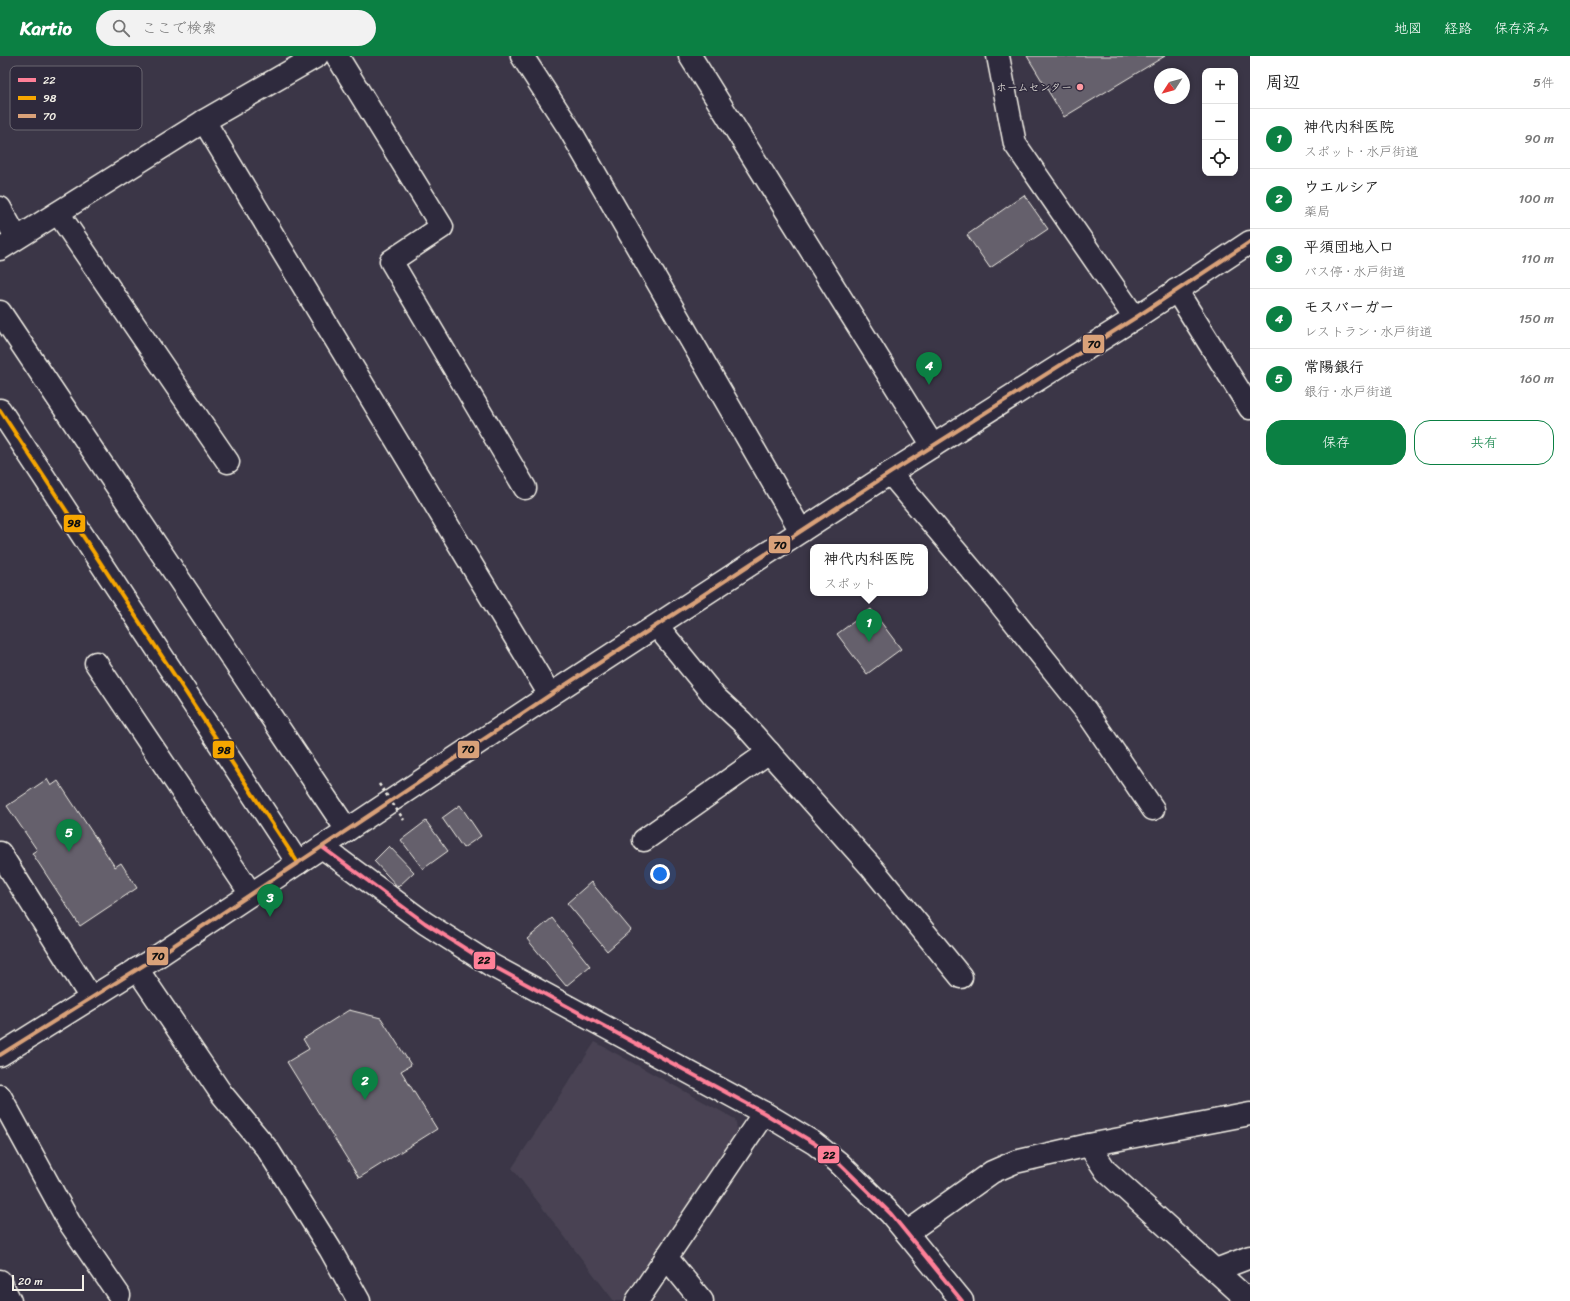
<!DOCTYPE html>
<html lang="ja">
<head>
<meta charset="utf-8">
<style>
	:root { --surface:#fff; --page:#f2f2f2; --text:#222; --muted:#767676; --line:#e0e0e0; --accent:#0b8043 }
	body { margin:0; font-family:Sriracha,"Klee One",sans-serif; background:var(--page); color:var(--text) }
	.controls { position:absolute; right:12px; top:12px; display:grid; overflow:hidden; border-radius:8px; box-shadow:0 2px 6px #0003 }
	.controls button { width:36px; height:36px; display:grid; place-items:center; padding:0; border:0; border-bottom:1px solid var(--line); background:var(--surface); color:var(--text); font:20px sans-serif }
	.compass { position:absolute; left:1154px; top:12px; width:36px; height:36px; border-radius:50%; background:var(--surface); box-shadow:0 2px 6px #0003; rotate:234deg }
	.scale { position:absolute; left:12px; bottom:10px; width:72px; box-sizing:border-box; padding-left:4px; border:2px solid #f4f1e8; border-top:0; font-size:11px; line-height:14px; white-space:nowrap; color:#f4f1e8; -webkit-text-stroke:3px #2f2a3d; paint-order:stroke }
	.you { position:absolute; left:660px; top:818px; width:14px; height:14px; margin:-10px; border:3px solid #fff; border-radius:50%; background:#1a73e8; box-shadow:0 0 0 6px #1a73e833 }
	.badge { display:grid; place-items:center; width:26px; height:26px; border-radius:50%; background:var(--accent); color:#fff; font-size:13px; font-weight:700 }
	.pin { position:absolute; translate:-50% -33px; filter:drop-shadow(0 1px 2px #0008) }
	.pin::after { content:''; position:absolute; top:21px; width:14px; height:12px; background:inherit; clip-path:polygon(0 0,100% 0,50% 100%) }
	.popup { position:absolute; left:810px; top:488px; width:118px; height:52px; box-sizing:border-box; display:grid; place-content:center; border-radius:8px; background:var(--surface); filter:drop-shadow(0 1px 3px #0005); font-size:13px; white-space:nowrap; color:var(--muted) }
	.popup b { font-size:15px; color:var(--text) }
	.popup::after { content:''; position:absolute; left:50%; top:100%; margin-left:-8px; border:8px solid transparent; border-top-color:var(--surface) }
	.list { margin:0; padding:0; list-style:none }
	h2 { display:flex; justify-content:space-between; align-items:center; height:52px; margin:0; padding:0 16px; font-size:17px }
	h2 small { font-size:13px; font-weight:400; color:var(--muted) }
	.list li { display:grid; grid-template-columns:26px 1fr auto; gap:12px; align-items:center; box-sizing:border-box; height:60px; padding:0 16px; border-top:1px solid var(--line) }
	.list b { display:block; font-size:15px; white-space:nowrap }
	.list p { margin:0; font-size:13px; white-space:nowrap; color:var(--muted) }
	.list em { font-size:13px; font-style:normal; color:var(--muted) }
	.actions { display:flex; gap:8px; padding:12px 16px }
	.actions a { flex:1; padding:9px 0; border:1px solid var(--accent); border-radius:16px; text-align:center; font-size:14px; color:var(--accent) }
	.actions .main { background:var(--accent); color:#fff }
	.icon { flex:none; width:22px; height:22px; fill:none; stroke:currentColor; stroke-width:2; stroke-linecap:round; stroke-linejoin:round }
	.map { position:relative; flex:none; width:1250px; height:1245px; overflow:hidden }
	header { display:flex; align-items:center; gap:24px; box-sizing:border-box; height:56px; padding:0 20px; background:var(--accent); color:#fff }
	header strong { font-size:19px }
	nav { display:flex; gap:22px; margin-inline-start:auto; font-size:14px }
	.search { width:280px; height:36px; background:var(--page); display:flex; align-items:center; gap:10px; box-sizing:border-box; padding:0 14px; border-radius:22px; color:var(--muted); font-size:15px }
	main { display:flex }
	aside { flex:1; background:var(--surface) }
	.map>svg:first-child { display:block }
</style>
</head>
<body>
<header>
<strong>Kartio</strong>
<div class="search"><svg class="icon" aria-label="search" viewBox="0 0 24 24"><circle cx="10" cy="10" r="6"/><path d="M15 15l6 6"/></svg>ここで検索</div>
<nav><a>地図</a><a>経路</a><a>保存済み</a></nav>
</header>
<main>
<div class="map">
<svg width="1250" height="1245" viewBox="0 0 1250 1245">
	<rect width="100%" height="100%" fill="#3b3647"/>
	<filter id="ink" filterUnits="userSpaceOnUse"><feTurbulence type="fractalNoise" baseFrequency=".025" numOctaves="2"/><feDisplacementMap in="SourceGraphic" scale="8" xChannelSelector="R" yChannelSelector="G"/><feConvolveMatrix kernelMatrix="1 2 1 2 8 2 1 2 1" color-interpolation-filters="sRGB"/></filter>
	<g filter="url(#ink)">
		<polygon fill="#484352" points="595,986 735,1063 739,1081 623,1245 614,1245 512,1112"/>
		<g fill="#65616c" stroke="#f4f1e8">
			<polygon points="1027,0 1165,0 1064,61"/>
			<polygon points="1024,139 1048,173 990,212 967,179"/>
			<polygon points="871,553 901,593 867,618 837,578"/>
			<polygon points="47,723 51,730 58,725 115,811 121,807 137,832 80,870 32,797 37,794 7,750"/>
			<polygon points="460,749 481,780 463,792 442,762"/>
			<polygon points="426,765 448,795 423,813 401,784"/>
			<polygon points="389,790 414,816 398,831 374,805"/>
			<polygon points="591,826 631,874 607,895 567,847"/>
			<polygon points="552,862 590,910 566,930 527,883"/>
			<polygon points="349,954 381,962 411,1009 401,1015 437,1073 359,1122 287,1006 309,993 303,983"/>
		</g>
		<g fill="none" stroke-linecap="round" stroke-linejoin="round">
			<g stroke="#f4f1e8" stroke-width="25">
				<g id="minor">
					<polyline points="337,0 442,171 391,205 525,432"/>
					<polyline points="522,0 570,74 801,475"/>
					<polyline points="690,0 933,390"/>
					<polyline points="998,0 1015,88 1135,262"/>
					<polyline points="204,65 550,639"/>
					<polyline points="0,152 16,181"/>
					<polyline points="58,157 228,406"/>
					<polyline points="0,193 204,65 317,0"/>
					<polyline points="1176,234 1250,352"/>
					<polyline points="0,256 347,774"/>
					<polyline points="0,354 298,807"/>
					<polyline points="890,417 997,544 1086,655 1153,753"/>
					<polyline points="657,570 715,641 742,666 872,812 961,921"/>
					<polyline points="96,607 251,838"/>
					<polyline points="644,784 769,696"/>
					<polyline points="322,791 425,867 491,909 764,1057 814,1087 838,1106 891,1158 962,1245"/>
					<polyline points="0,797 91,942"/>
					<polyline points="137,913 221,1037 268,1094 330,1193 359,1245"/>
					<polyline points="0,1040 69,1166 119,1239"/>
					<polyline points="1089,1089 1106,1115 1249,1245"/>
					<polyline points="908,1176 992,1116 1015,1106 1089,1089 1250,1058"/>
					<polyline points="666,1201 702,1245"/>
					<polyline points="1216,1214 1250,1201"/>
					<polyline points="0,1225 10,1245"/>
					<polyline points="637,1245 764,1057"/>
				</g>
			</g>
			<g stroke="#f4f1e8" stroke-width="25">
				<polyline id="major" points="0,999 152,904 550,639 890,417 1135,262 1250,186"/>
			</g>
			<use href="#minor" stroke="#2f2a3d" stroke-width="22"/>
			<use href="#major" stroke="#2f2a3d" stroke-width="22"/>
			<polyline stroke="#f4f1e8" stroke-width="2.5" stroke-dasharray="3 3" stroke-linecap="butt" points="379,728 404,764"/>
			<g stroke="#2f2a3d" stroke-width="7">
				<polyline id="bus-1" points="322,791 425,867 491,909 764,1057 814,1087 838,1106 891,1158 962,1245"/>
			</g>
			<g stroke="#2f2a3d" stroke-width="7">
				<polyline id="bus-2" points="0,354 298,807"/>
			</g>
			<g stroke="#2f2a3d" stroke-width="7">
				<polyline id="bus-3" points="0,999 152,904 550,639 890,417 1135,262 1250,186"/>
			</g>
			<use href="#bus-1" stroke="#ff8098" stroke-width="4"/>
			<use href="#bus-2" stroke="#f7a600" stroke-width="4"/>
			<use href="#bus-3" stroke="#d9a179" stroke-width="4"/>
		</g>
	</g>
	<circle fill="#ff9aa2" stroke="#2f2a3d" stroke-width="1.5" cx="1080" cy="31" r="4"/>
	<g text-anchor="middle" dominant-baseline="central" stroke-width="3" stroke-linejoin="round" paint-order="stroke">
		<g font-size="11" fill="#f4f1e8" stroke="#2f2a3d" text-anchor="end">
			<text x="1072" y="31">ホームセンター</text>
		</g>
	</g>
	<rect x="10" y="10" width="132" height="64" rx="6" fill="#2f2a3d" stroke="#6a6670" stroke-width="1"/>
	<rect x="18" y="22" width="18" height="4" fill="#ff8098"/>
	<rect x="18" y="40" width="18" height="4" fill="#f7a600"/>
	<rect x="18" y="58" width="18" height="4" fill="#d9a179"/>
	<g font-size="11" fill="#f4f1e8">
		<text x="43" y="28">22</text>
		<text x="43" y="46">98</text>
		<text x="43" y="64">70</text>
	</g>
	<g stroke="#2f2a3d" stroke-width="1.5">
		<rect x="1082" y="278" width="23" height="20" rx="4" fill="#d9a179"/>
		<rect x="63" y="458" width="23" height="19" rx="4" fill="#f7a600"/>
		<rect x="768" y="479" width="23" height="19" rx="4" fill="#d9a179"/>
		<rect x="457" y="684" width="23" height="19" rx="4" fill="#d9a179"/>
		<rect x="212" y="684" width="23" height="19" rx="4" fill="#f7a600"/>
		<rect x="146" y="890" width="23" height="20" rx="4" fill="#d9a179"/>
		<rect x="473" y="895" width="23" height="19" rx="4" fill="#ff8098"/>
		<rect x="817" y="1089" width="23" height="19" rx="4" fill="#ff8098"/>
	</g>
	<g font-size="11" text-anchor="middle" font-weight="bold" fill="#111">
		<text x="1094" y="292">70</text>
		<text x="74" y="471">98</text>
		<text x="780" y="493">70</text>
		<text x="468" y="697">70</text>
		<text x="224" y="698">98</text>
		<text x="158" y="904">70</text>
		<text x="484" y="908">22</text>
		<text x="829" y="1103">22</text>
	</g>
</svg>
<div class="controls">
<button>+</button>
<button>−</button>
<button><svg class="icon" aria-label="locate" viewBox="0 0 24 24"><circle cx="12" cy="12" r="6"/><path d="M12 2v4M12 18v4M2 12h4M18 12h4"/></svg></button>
</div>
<svg class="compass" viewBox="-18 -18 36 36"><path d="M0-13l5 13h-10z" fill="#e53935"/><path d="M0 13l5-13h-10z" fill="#767676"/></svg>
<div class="scale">20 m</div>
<div class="you"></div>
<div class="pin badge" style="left:869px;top:586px">1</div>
<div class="popup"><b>神代内科医院</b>スポット</div>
<div class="pin badge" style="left:365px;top:1044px">2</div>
<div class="pin badge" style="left:270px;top:861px">3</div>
<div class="pin badge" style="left:929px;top:329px">4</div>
<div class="pin badge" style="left:69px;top:796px">5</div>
</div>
<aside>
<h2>周辺<small>5件</small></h2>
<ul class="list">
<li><span class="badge">1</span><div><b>神代内科医院</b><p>スポット · 水戸街道</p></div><em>90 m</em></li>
<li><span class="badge">2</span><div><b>ウエルシア</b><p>薬局</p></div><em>100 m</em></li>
<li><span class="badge">3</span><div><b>平須団地入口</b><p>バス停 · 水戸街道</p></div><em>110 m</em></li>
<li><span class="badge">4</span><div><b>モスバーガー</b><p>レストラン · 水戸街道</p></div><em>150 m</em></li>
<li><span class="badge">5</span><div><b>常陽銀行</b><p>銀行 · 水戸街道</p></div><em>160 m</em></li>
</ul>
<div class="actions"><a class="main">保存</a><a>共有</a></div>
</aside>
</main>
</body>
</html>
